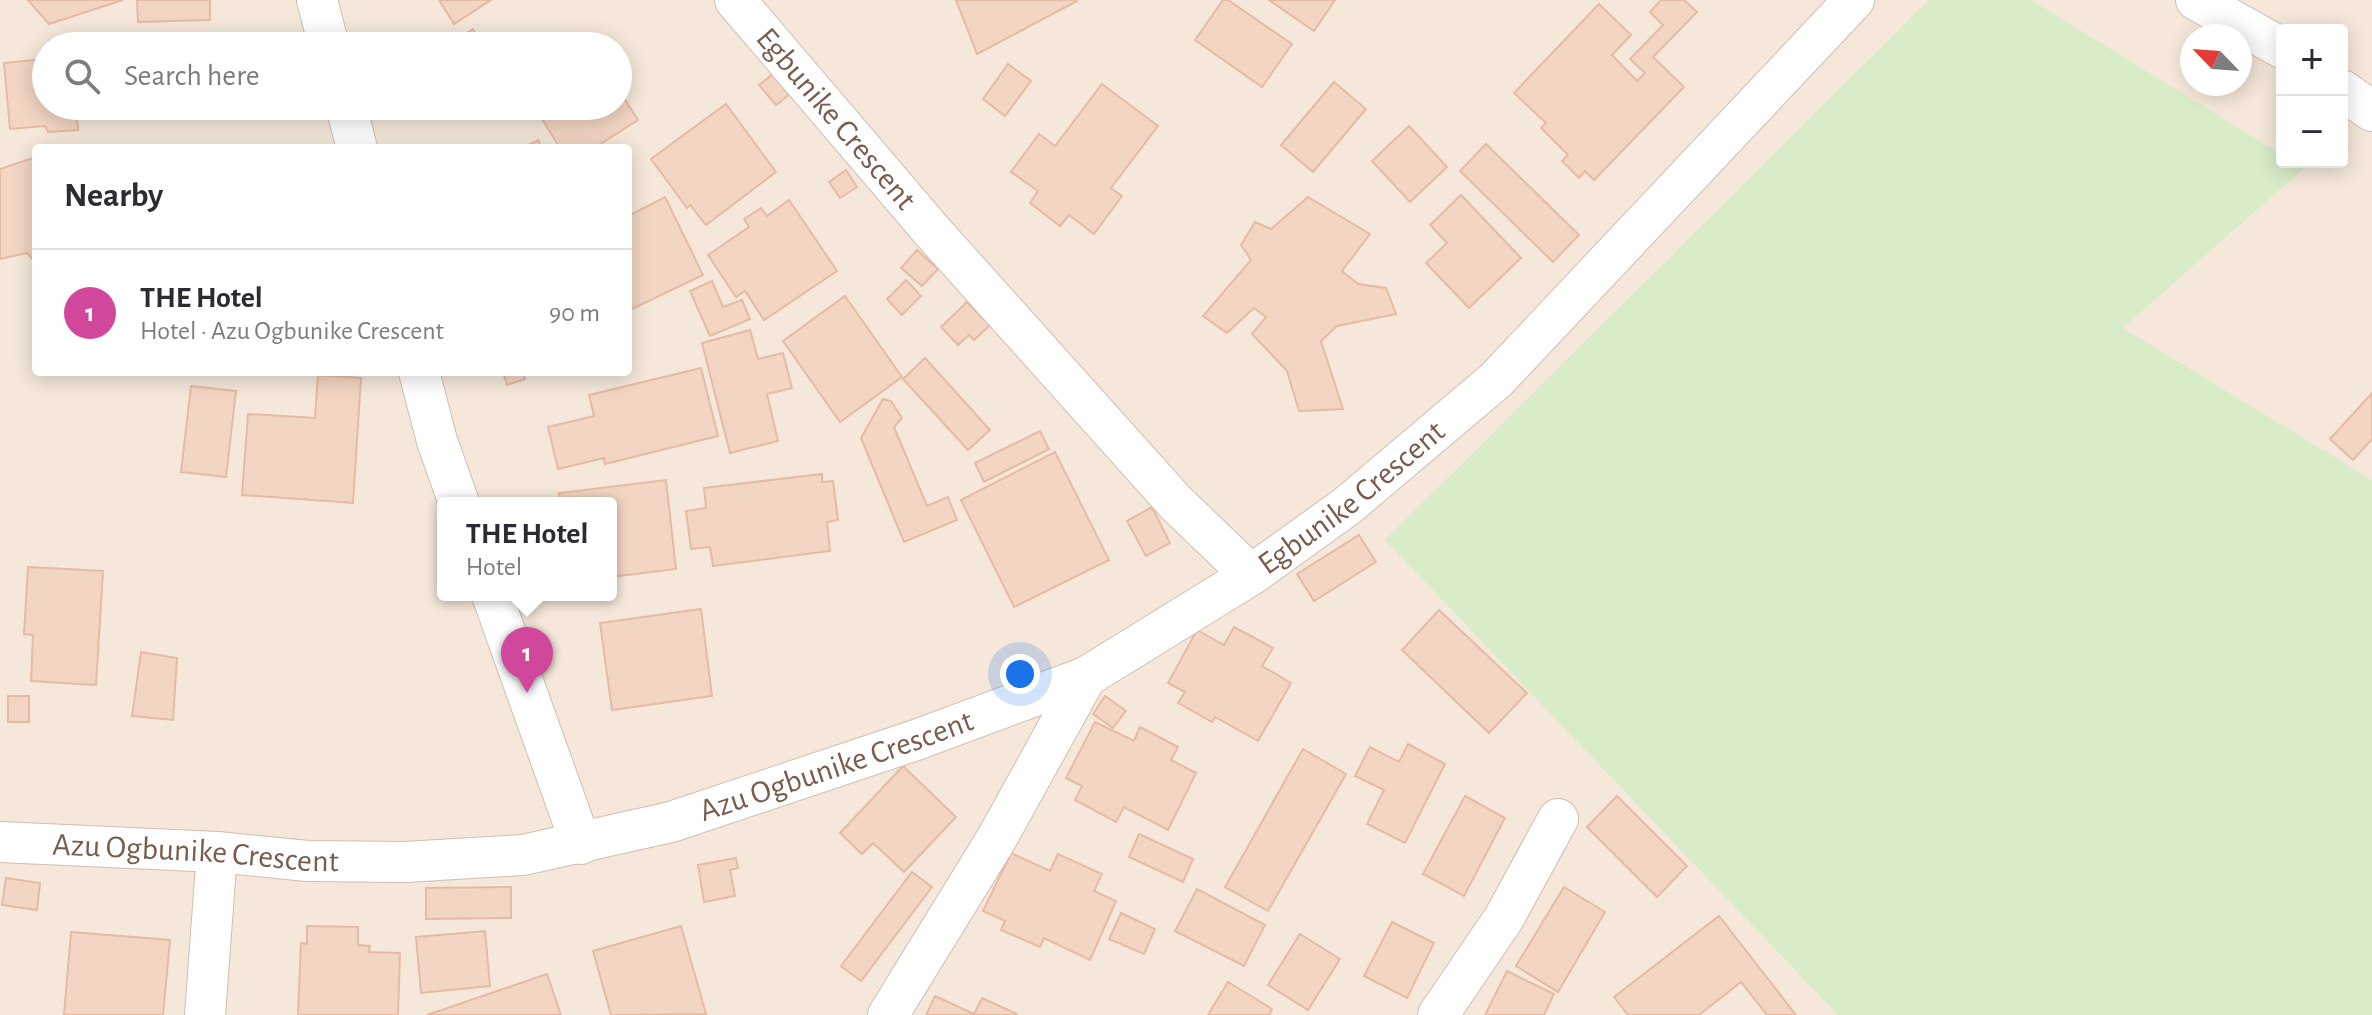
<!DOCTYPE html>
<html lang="en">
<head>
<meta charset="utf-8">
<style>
	:root { --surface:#fff; --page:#f2f2f3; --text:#2b2b33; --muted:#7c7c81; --line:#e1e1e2; --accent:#1a73e8 }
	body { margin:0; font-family:"Alegreya Sans",sans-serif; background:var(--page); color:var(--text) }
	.controls { position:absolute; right:24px; top:24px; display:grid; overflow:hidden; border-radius:8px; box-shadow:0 4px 20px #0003 }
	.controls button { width:72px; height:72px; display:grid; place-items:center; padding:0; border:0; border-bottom:2px solid var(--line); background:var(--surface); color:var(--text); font:40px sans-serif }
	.compass { position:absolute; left:2180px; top:24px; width:72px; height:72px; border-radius:50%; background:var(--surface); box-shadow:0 4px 20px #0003; rotate:295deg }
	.you { position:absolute; left:1020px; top:674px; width:28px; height:28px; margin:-20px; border:6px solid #fff; border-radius:50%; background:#1a73e8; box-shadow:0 0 0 12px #1a73e833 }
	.badge { display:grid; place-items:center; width:52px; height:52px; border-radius:50%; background:var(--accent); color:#fff; font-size:26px; font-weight:700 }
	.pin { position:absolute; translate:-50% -66px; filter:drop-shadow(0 2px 4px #0008) }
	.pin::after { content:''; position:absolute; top:42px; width:28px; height:24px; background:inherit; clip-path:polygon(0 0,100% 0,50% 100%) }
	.popup { position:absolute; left:437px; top:497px; width:180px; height:104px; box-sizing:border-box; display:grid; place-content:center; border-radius:8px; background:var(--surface); filter:drop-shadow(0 2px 6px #0005); font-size:26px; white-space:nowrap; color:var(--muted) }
	.popup b { font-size:30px; color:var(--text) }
	.popup::after { content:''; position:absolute; left:50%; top:100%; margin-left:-16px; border:16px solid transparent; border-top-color:var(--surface) }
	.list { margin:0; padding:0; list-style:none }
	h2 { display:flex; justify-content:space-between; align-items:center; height:104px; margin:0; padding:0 32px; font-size:34px }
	h2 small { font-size:26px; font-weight:400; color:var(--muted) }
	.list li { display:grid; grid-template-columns:52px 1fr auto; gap:24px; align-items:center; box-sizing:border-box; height:128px; padding:0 32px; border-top:2px solid var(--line) }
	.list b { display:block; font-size:30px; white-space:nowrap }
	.list p { margin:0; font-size:26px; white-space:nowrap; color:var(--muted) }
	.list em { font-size:26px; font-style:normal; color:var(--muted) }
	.icon { flex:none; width:44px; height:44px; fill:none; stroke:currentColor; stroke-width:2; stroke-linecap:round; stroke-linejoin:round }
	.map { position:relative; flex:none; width:2372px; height:1015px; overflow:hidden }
	.search { position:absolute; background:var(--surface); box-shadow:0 4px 20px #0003; left:32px; top:32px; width:600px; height:88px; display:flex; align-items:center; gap:20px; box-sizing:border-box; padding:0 28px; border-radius:44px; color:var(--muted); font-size:30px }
	.panel { position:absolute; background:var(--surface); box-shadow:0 4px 20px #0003; left:32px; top:144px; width:600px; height:232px; border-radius:8px }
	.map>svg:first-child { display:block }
</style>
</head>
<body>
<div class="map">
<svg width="2372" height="1015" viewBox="0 0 2372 1015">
	<rect width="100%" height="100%" fill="#fdf6ec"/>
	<path fill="#f5e8da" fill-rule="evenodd" d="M 0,0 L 2372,0 L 2372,1015 L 0,1015 ZM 2282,30 L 2342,30 L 2342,162 L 2282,162 ZM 2192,36 L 2240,36 L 2240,84 L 2192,84 ZM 46,46 L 618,46 L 618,106 L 46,106 ZM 36,148 L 628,148 L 628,372 L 36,372 ZM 443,503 L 611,503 L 611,595 L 443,595 Z"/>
	<polygon fill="#d8ecc9" points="1929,0 2031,0 2282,155 2282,162 2293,162 2304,168 2123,328 2372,480 2372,1015 1838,1015 1385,540"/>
	<g fill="#f3d5c3" stroke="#e6bba3" stroke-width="2">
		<polygon points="28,0 123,0 49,24"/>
		<polygon points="137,0 210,0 210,20 138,22"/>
		<polygon points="439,0 491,0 454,24"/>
		<polygon points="956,0 1076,0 1077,1 977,54"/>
		<polygon points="1223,0 1228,0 1292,44 1262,87 1195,40"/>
		<polygon points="1269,0 1335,0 1314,31"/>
		<polygon points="1661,0 1684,0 1697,12 1653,57 1684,87 1594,180 1585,171 1579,178 1562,161 1568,155 1541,128 1546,123 1514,93 1599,4 1631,35 1612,55 1637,81 1645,73 1630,59 1663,25 1650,12"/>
		<polygon points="473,29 484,46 451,46 450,44"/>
		<polygon points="46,59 46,106 76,106 78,130 48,132 45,126 10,129 4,63"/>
		<polygon points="1008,64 1031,81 1005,116 983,99"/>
		<polygon points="774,73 791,93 776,105 759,85"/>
		<polygon points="1334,82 1366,109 1313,172 1281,145"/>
		<polygon points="1102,84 1158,126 1111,188 1122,196 1094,234 1069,215 1060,226 1030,203 1038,191 1011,172 1039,134 1055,146"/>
		<polygon points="618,89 638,120 594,148 560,148 534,106 618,106"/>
		<polygon points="726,104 776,172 706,225 690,205 687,208 651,159"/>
		<polygon points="1409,126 1447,167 1410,202 1372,161"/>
		<polygon points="538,140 542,148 523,148"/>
		<polygon points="1486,144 1579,235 1553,262 1460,171"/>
		<polygon points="33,158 36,166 36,263 27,253 0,259 0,169"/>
		<polygon points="846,170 857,187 840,198 829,182"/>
		<polygon points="1461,195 1521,258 1469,308 1426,263 1447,243 1430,225"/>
		<polygon points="665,197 703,275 628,311 628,216"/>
		<polygon points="1308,197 1370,234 1342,271 1358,284 1386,288 1396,314 1337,326 1321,341 1343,409 1299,411 1287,371 1252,334 1266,317 1254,308 1227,333 1203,316 1251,260 1241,245 1255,222 1271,229"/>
		<polygon points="789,200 837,271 764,320 745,291 736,297 708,255 749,227 744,219 761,208 767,216"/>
		<polygon points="917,250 938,269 922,286 901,268"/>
		<polygon points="906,280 921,296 902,315 887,299"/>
		<polygon points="712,281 723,307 742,300 750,319 710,336 690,291"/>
		<polygon points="845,296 902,377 840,422 783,341"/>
		<polygon points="967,302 990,325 974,340 969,335 958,345 941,327"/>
		<polygon points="750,330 758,359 783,353 792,388 767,394 778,441 730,453 702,343"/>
		<polygon points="925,358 990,430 968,450 903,379"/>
		<polygon points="701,368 718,436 605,464 604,458 558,469 548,427 594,416 589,395"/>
		<polygon points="503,372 523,372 525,379 507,385"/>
		<polygon points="318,375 361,378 353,503 242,495 248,414 315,418"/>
		<polygon points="191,386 236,391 226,477 181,472"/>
		<polygon points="2372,393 2372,439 2353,460 2330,439"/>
		<polygon points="883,399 891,401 902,418 894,427 927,506 948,497 957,520 904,542 861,438"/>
		<polygon points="1040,431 1049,449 984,482 975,463"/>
		<polygon points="1055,452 1109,560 1014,607 961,500"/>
		<polygon points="822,474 822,482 833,481 838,520 827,522 830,551 713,566 710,547 691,549 686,511 706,508 704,488"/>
		<polygon points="666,480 676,569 611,577 611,503 561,503 559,493"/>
		<polygon points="1152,507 1170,543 1146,556 1127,521"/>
		<polygon points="1359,535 1376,562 1314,601 1297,574"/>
		<polygon points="28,567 103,571 96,685 31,681 33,635 24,634"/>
		<polygon points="701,609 712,696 612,710 600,623"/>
		<polygon points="1439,610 1527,693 1489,733 1402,650"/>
		<polygon points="1234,627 1273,648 1262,666 1291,683 1258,741 1215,717 1212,722 1178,703 1185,692 1168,683 1197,630 1224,645"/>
		<polygon points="141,652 177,658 173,720 132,716"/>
		<rect x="8" y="696" width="21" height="26"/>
		<polygon points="1105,696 1126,711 1113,728 1093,714"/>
		<polygon points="1095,722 1134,741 1140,727 1178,747 1171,760 1196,773 1168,830 1124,807 1116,822 1075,800 1082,786 1066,778"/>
		<polygon points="1408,744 1445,764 1405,843 1367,824 1384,790 1355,776 1370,747 1399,762"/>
		<polygon points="1303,749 1346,774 1268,911 1225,887"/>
		<polygon points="903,766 956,817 904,872 873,843 862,854 840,833"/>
		<polygon points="1465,796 1505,818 1464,896 1423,874"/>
		<polygon points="1617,796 1687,866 1657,897 1587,827"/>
		<polygon points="1139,834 1193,859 1183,882 1129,857"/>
		<polygon points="1011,853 1050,871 1058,854 1102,874 1094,891 1116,901 1090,960 1044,938 1040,947 1001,930 1005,921 983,911"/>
		<polygon points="736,858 738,868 730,870 735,896 704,902 698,865"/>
		<polygon points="912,872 932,887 861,981 841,966"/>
		<polygon points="6,878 40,883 37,910 2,905"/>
		<polygon points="511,887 511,918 426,919 426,888"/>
		<polygon points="1564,887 1605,912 1558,992 1516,966"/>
		<polygon points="1197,889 1265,925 1244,966 1175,931"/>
		<polygon points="1121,913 1155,929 1144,954 1109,939"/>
		<polygon points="1719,916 1796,1015 1767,1015 1741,982 1699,1015 1628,1015 1614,997"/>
		<polygon points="1392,922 1434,943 1407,998 1364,976"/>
		<polygon points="307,926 358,927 358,945 370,946 369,952 400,953 398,1015 298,1015 301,943 307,944"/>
		<polygon points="681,926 706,1014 611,1015 593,951"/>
		<polygon points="485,931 490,986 421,993 416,937"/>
		<polygon points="71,932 170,940 163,1015 64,1015"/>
		<polygon points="1300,934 1340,959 1308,1010 1268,985"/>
		<polygon points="1507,971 1554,994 1544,1015 1485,1015"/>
		<polygon points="547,974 561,1015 427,1015"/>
		<polygon points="1228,982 1272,1009 1269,1015 1208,1015"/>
		<polygon points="935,996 974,1014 982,998 1017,1014 1016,1015 926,1015"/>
	</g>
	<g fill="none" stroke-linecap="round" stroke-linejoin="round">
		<g stroke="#d1beb0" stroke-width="42">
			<g id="minor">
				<polyline points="317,0 329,46"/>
				<path id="s1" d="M 735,0 L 932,231 L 1176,503 L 1251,575"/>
				<polyline points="2196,0 2282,48"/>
				<polyline points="2342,90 2372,111"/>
				<polyline points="346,106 357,148"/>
				<polyline points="419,372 437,441 459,503"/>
				<polyline points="492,595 581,844"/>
				<path id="s2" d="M 0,842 L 217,852 L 307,861 L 405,862 L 523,855 L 671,822 L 916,740 L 1086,677 L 1251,575 L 1347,506 L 1496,380 L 1854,0"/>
				<polyline points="205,1015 217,852"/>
				<polyline points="888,1015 997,838 1086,677"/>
				<polyline points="1438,1015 1504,918 1558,819"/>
			</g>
		</g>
		<use href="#minor" stroke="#fff" stroke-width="40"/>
	</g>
	<g text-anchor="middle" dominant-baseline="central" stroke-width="6" stroke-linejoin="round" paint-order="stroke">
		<g font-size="32" fill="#7a5c4d" stroke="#fffaf3">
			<text stroke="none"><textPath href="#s1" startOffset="156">Egbunike Crescent</textPath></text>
			<text stroke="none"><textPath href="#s2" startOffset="1436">Egbunike Crescent</textPath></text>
			<text stroke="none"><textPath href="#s2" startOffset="850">Azu Ogbunike Crescent</textPath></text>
			<text stroke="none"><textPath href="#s2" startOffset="196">Azu Ogbunike Crescent</textPath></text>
		</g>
	</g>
</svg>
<div class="controls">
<button>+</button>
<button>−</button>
</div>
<svg class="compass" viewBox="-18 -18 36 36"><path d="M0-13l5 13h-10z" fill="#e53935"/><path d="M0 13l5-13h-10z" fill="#7c7c81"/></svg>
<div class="you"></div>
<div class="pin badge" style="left:527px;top:693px;background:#d1479c">1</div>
<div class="popup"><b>THE Hotel</b>Hotel</div>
<div class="search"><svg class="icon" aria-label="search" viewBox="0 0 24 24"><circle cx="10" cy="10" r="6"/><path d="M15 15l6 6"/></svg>Search here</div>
<section class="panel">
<h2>Nearby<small></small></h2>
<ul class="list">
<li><span class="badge" style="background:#d1479c">1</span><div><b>THE Hotel</b><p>Hotel · Azu Ogbunike Crescent</p></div><em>90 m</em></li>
</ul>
</section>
</div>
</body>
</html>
